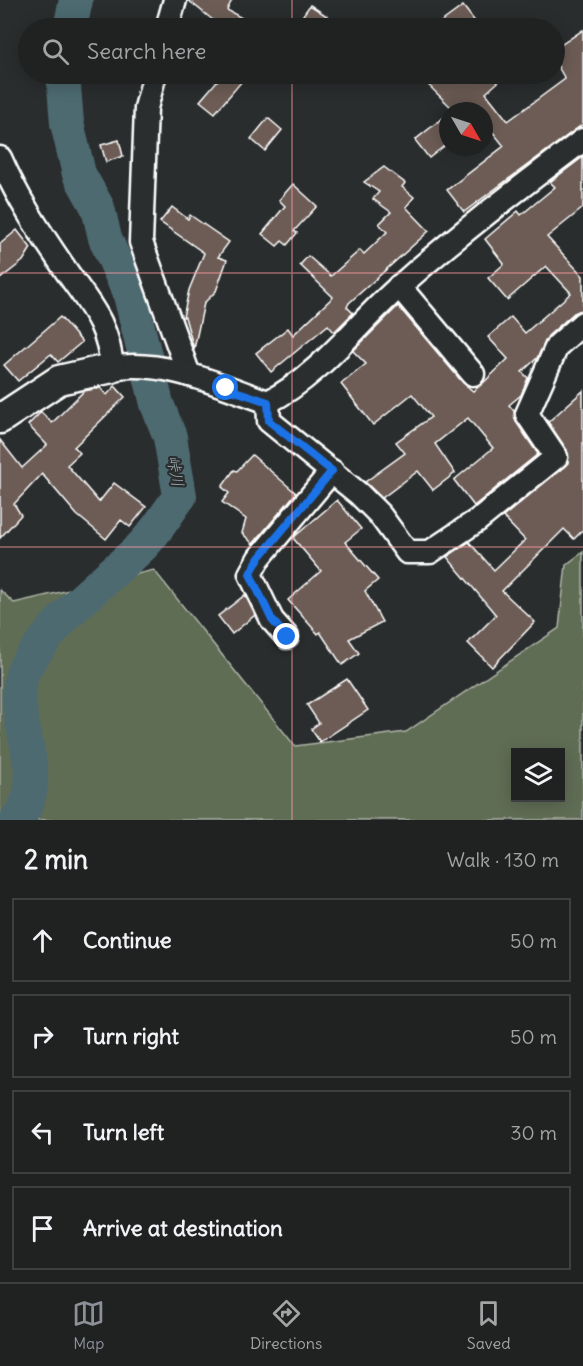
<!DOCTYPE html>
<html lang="en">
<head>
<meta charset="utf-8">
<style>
	:root { --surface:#202222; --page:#282a2a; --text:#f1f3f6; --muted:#a2a4a5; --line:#3d3f40; --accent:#8c9099 }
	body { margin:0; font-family:Delius,"Klee One",sans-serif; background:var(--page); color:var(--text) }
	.controls { position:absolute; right:18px; bottom:18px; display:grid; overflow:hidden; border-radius:0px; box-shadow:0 3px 15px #0003 }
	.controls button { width:54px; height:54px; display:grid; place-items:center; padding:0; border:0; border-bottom:2px solid var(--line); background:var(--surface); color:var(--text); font:30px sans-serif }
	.compass { position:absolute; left:439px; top:102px; width:54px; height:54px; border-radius:50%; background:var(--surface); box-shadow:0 3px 15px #0003; rotate:129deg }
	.stop { position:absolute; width:18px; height:18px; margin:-14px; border:4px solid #1a73e8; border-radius:50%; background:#fff }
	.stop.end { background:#1a73e8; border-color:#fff; box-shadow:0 2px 6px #0008 }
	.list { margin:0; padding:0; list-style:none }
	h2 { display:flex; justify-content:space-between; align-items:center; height:78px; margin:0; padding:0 24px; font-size:26px }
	h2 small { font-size:20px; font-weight:400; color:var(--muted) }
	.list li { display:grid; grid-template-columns:39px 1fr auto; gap:18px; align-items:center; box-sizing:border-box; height:84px; margin:0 12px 12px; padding:0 12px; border:2px solid var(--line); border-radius:0px }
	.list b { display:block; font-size:22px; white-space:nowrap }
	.list em { font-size:20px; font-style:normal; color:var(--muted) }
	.icon { flex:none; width:33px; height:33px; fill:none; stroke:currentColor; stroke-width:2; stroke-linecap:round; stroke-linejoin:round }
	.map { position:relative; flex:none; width:583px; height:820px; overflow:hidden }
	.search { position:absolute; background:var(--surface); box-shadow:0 3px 15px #0003; left:18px; right:18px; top:18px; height:66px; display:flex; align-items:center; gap:15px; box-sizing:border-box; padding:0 21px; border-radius:33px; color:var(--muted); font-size:22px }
	.sheet { height:462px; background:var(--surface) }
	nav { display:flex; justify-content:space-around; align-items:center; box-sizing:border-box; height:84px; border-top:2px solid var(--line); background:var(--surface); font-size:16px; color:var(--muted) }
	nav a { display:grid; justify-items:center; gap:3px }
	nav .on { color:var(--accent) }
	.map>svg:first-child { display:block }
</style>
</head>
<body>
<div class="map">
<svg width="583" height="820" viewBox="0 0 583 820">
	<rect width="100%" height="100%" fill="#2a2d2e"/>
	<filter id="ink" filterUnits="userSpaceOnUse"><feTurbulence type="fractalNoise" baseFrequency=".0167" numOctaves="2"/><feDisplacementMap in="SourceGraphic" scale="12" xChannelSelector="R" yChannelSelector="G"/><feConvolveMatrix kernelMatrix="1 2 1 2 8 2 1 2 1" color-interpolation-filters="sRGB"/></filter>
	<g filter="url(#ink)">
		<path fill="#616d54" stroke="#b0b6aa" stroke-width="1.5" fill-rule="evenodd" d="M 583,552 L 583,820 L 0,820 L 0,590 L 14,603 L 154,570 L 295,746 L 406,732 L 559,628 L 566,565 ZM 516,752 L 560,752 L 560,798 L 516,798 Z"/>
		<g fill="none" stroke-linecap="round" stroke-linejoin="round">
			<g stroke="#4e6b71" stroke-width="34">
				<polyline points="70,28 76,0"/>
				<path d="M 16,820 C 56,777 2,716 25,667 C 29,660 36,652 41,645 C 69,607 104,581 138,550 C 155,535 167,513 180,496 L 170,437 L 157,404 L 130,295 L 105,238 L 98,208 L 79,174 L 67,123 L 63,74"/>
			</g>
		</g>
		<g fill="#6c5c54" stroke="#fff" stroke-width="1.5">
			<polygon points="188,0 232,0 227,10 260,28 223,28"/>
			<polygon points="310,5 345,28 294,28"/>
			<polygon points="463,6 480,28 433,28"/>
			<polygon points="583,30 583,124 464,212 447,190 504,146 484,121 484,111 455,111 417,74 507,74 486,93 508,121 565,79 555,61 555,49"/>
			<polygon points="223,74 248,74 215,113 200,101"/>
			<polygon points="448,114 448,143 429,158 415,140"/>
			<polygon points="268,118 282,130 265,151 251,139"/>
			<polygon points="119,140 123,156 106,162 101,145"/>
			<polygon points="583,157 583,208 547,237 583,276 583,310 574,313 548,336 537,358 522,372 528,378 521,395 509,405 514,411 516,422 538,454 474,506 454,480 493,448 468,418 435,444 455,473 433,490 418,471 382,498 365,482 405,453 396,442 431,417 412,394 373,425 341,384 366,364 353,351 398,306 463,383 473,391 481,385 508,359 488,337 511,317 525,333 571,293 546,266 507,300 488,278 504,264 485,239 518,211 521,215 555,187 550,182"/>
			<polygon points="384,167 405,183 402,187 414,197 406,207 429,231 349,303 347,307 353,313 334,332 328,325 271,372 256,353 288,328 293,335 333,297 300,265 308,256 331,276 360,250 364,254 387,232 379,224 391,212 373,199 379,192 364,182"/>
			<polygon points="293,184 317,206 294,231 297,233 287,245 282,241 277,246 262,234 285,206 279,200"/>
			<polygon points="172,207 188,219 190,215 229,242 218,257 227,260 216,291 204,303 194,349 185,317 183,317 189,290 204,253 160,222"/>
			<polygon points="17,230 31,248 23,261 0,279 0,244"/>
			<polygon points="60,317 82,342 58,362 51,354 18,381 4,365"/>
			<polygon points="115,386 125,397 74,447 80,453 67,465 99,502 114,483 146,507 130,527 121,520 106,539 77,515 42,474 14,504 21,515 0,538 0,440 22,468 47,445 28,425 41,412 52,423 84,391 100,388 107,395"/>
			<polygon points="583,391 583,530 574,539 564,529 502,591 535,622 492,667 468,643 496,615 447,557 469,542 494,570 525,540 503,517 568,463 567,450 548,422"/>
			<polygon points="252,455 296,493 253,544 242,533 246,519 222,502 229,493 222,487 234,470 237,471"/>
			<polygon points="337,500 361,529 345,542 378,580 365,591 382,622 349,639 359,653 342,665 320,632 318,634 288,600 321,571 293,538"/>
			<polygon points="245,595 255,615 232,634 218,616"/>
			<polygon points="347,679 368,710 320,742 311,729 319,723 307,705"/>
		</g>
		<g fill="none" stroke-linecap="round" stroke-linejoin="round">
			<g stroke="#fff" stroke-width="27">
				<g id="minor">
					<polyline points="167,28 175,0"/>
					<polyline points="155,74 146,108 141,242 189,375"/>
					<path d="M 0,158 C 17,197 39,231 63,266 C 88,304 108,320 112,368 C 161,358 222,386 268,402 C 321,375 357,323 401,285 C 459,233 521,187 583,140"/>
					<polyline points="399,286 473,374"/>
					<polyline points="268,402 269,421 359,494 380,515 407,552 430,552 478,520 556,457 527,414 557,346 583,323"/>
					<polyline points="287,637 272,620 250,574 259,558 332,471"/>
				</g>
			</g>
			<g stroke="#fff" stroke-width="33">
				<polyline id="tertiary" points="0,419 59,380 112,368"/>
			</g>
			<use href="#minor" stroke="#2a2d2e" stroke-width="22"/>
			<use href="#tertiary" stroke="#2a2d2e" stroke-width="28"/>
		</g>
	</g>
	<g fill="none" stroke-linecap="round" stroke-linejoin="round" filter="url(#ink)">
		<polyline stroke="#1a73e8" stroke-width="8" points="226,388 268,402 269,421 332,471 259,558 250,574 272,620 287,637"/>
	</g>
	<path fill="none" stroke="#ff9aa2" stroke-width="1.5" stroke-opacity="0.55" d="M 292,0 L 292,28M 292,74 L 292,820M 0,273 L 583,273M 0,547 L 583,547"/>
	<g text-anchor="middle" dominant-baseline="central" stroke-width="4.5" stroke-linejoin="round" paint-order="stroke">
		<g font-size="16" font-style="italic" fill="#a6b5b8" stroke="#2a2d2e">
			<text transform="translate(176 471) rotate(80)">峠川</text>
		</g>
	</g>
</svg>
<div class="controls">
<button><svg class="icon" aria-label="layers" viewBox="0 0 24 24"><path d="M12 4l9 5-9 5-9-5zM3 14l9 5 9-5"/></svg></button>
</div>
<svg class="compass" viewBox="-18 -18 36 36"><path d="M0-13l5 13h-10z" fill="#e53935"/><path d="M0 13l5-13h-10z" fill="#a2a4a5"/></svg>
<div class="stop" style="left:226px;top:388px"></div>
<div class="stop end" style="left:287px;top:637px"></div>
<div class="search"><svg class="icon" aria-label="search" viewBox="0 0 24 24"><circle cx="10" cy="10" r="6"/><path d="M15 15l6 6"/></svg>Search here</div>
</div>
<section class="sheet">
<h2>2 min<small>Walk · 130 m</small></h2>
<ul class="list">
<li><svg class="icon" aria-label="ahead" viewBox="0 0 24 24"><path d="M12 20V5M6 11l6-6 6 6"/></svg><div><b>Continue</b></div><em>50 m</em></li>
<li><svg class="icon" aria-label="right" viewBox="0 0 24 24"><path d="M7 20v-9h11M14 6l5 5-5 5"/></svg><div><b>Turn right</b></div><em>50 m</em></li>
<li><svg class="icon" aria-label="left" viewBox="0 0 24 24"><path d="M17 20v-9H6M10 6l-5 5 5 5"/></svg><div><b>Turn left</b></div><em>30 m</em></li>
<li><svg class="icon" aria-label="arrive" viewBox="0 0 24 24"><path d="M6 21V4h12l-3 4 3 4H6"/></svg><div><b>Arrive at destination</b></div></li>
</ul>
</section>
<nav>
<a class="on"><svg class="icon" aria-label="map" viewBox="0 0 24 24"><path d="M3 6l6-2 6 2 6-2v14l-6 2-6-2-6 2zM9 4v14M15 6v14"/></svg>Map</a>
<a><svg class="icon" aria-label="directions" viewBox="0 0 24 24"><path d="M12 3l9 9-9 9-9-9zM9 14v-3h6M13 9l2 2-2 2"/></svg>Directions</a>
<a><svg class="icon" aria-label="saved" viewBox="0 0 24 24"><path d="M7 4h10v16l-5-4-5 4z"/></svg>Saved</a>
</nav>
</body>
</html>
